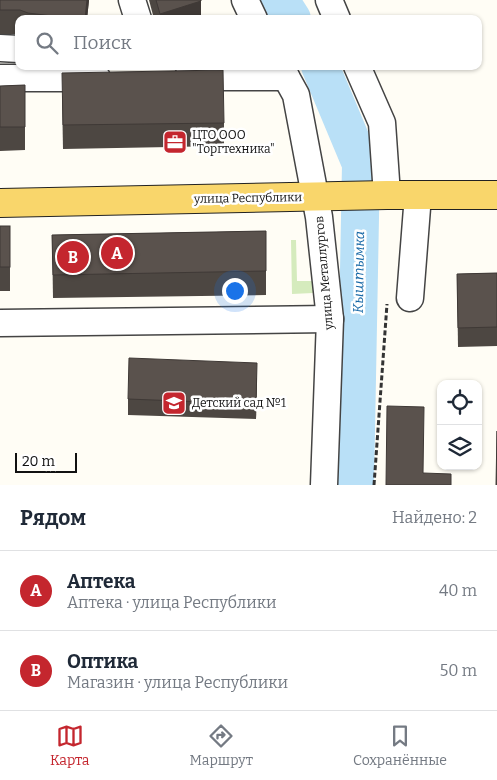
<!DOCTYPE html>
<html lang="ru">
<head>
<meta charset="utf-8">
<style>
	:root { --surface:#fff; --page:#f2f2f3; --text:#1f2937; --muted:#747a83; --line:#e0e1e3; --accent:#c4262e }
	body { margin:0; font-family:Bitter,serif; background:var(--page); color:var(--text) }
	.controls { position:absolute; right:15px; bottom:15px; display:grid; overflow:hidden; border-radius:10px; box-shadow:0 1px 4px #0004 }
	.controls button { width:45px; height:45px; display:grid; place-items:center; padding:0; border:0; border-bottom:1px solid var(--line); background:var(--surface); color:var(--text); font:25px sans-serif }
	.scale { position:absolute; left:15px; bottom:12px; width:62px; box-sizing:border-box; padding-left:5px; border:2px solid #111; border-top:0; font-size:14px; line-height:18px; white-space:nowrap; color:#111; -webkit-text-stroke:4px #fff; paint-order:stroke }
	.you { position:absolute; left:234px; top:290px; width:18px; height:18px; margin:-12px; border:4px solid #fff; border-radius:50%; background:#1a73e8; box-shadow:0 0 0 8px #1a73e833 }
	.badge { display:grid; place-items:center; width:32px; height:32px; border-radius:50%; background:var(--accent); color:#fff; font-size:16px; font-weight:700 }
	.pin { position:absolute; translate:-50% -50%; border:2px solid #fff; box-shadow:0 1px 5px #0006 }
	.list { margin:0; padding:0; list-style:none }
	h2 { display:flex; justify-content:space-between; align-items:center; height:65px; margin:0; padding:0 20px; font-size:21px }
	h2 small { font-size:16px; font-weight:400; color:var(--muted) }
	.list li { display:grid; grid-template-columns:32px 1fr auto; gap:15px; align-items:center; box-sizing:border-box; height:80px; padding:0 20px; border-top:1px solid var(--line) }
	.list b { display:block; font-size:19px; white-space:nowrap }
	.list p { margin:0; font-size:16px; white-space:nowrap; color:var(--muted) }
	.list em { font-size:16px; font-style:normal; color:var(--muted) }
	.icon { flex:none; width:28px; height:28px; fill:none; stroke:currentColor; stroke-width:2; stroke-linecap:round; stroke-linejoin:round }
	.map { position:relative; flex:none; width:497px; height:485px; overflow:hidden }
	.search { position:absolute; background:var(--surface); box-shadow:0 1px 4px #0004; left:15px; right:15px; top:15px; height:55px; display:flex; align-items:center; gap:12px; box-sizing:border-box; padding:0 18px; border-radius:10px; color:var(--muted); font-size:19px }
	.sheet { height:225px; background:var(--surface) }
	nav { display:flex; justify-content:space-around; align-items:center; box-sizing:border-box; height:70px; border-top:1px solid var(--line); background:var(--surface); font-size:14px; color:var(--muted) }
	nav a { display:grid; justify-items:center; gap:2px }
	nav .on { color:var(--accent) }
	.map>svg:first-child { display:block }
</style>
</head>
<body>
<div class="map">
<svg width="497" height="485" viewBox="0 0 497 485">
	<rect width="100%" height="100%" fill="#fffdf5"/>
	<polygon fill="#d5ebbd" points="291,240 296,240 297,281 313,281 315,284 316,290 313,293 292,294"/>
	<g fill="none" stroke-linecap="round" stroke-linejoin="round">
		<g stroke="#b9e0f7" stroke-width="38">
			<polyline points="280,0 292,19"/>
			<polyline points="320,66 361,164 355,485"/>
		</g>
		<g stroke="#444" stroke-width="29">
			<g id="minor">
				<polyline points="132,0 138,19"/>
				<polyline points="245,0 254,19"/>
				<polyline points="329,0 337,19"/>
				<polyline points="0,48 19,49"/>
				<polyline points="280,66 296,95 319,217 330,319 324,485"/>
				<polyline points="357,66 382,123 387,195"/>
				<polyline points="188,77 286,77"/>
				<polyline points="0,78 97,78"/>
				<polyline points="410,298 418,195"/>
				<polyline points="0,323 330,319"/>
			</g>
		</g>
		<g stroke="#222" stroke-width="30">
			<polyline id="major" points="0,203 387,195 497,195"/>
		</g>
		<polyline stroke="#333" stroke-width="3" stroke-dasharray="5 2.5" stroke-linecap="butt" points="374,485 387,304"/>
		<use href="#minor" stroke="#fff" stroke-width="26"/>
		<use href="#major" stroke="#f9d66b" stroke-width="28"/>
	</g>
	<g fill="#4d4742">
		<polygon points="0,0 89,0 87,19 19,19 19,34 0,34"/>
		<polygon points="149,0 201,0 201,19 154,19"/>
		<polygon points="25,85 25,150 0,151 0,86"/>
		<polygon points="62,96 224,123 224,146 63,149"/>
		<polygon points="0,226 10,267 10,291 0,291"/>
		<polygon points="266,231 266,295 53,298 52,235"/>
		<polygon points="497,273 497,346 458,347 457,274"/>
		<polygon points="257,378 256,419 128,415 128,399"/>
	</g>
	<g fill="#3f3936">
		<polygon points="87,0 89,0 87,19 85,19"/>
		<polygon points="201,1 201,19 160,19 160,14"/>
		<polygon points="257,363 257,378 256,419 256,404"/>
	</g>
	<g fill="#5a524d" stroke="#3f3936">
		<polygon points="0,0 87,0 85,19 76,19 28,13 20,10 0,10"/>
		<polygon points="156,0 201,0 201,1 160,14"/>
		<polygon points="223,70 224,123 63,125 62,73"/>
		<polygon points="25,85 25,127 0,127 0,86"/>
		<rect x="0" y="226" width="10" height="41"/>
		<polygon points="266,231 266,271 53,275 52,235"/>
		<polygon points="497,273 497,327 458,328 457,274"/>
		<polygon points="129,358 257,363 256,404 128,399"/>
		<polygon points="387,406 424,407 423,473 451,474 451,485 386,485"/>
		<polygon points="497,431 497,485 496,485"/>
	</g>
	<defs>
		<g id="office-square" transform="scale(1.25)"><rect x="-9" y="-9" width="18" height="18" rx="4" fill="#c4262e" stroke="#fff"/><path d="M-6-3h4V-5.5h4V-3h4V5H-6ZM-1-4.5V-3h2v-1.5ZM-6 0V1H6V0Z" fill="#fff"/></g>
		<g id="school-square" transform="scale(1.25)"><rect x="-9" y="-9" width="18" height="18" rx="4" fill="#c4262e" stroke="#fff"/><path d="M0-5L7-2L0 1L-7-2ZM-4 1L0 2.5L4 1V4Q0 6-4 4Z" fill="#fff"/></g>
	</defs>
	<g fill-rule="evenodd">
		<use href="#office-square" x="175" y="142"/>
		<use href="#school-square" x="174" y="403"/>
	</g>
	<g text-anchor="middle" dominant-baseline="central" stroke-width="5" stroke-linejoin="round" paint-order="stroke">
		<g font-size="12" fill="#111" stroke="#fff" text-anchor="start">
			<text x="192" y="135">ЦТО ООО<tspan x="192" dy="14">"Торгтехника"</tspan></text>
			<text x="192" y="403">Детский сад №1</text>
		</g>
		<g font-size="12" fill="#111" stroke="#fff">
			<text transform="translate(248 198) rotate(-1)">улица Республики</text>
			<text transform="translate(324 273) rotate(-95)">улица Металлургов</text>
		</g>
		<g font-size="14" font-style="italic" fill="#1768a6" stroke="#fff">
			<text transform="translate(359 272) rotate(-89)">Кыштымка</text>
		</g>
	</g>
</svg>
<div class="controls">
<button><svg class="icon" aria-label="locate" viewBox="0 0 24 24"><circle cx="12" cy="12" r="6"/><path d="M12 2v4M12 18v4M2 12h4M18 12h4"/></svg></button>
<button><svg class="icon" aria-label="layers" viewBox="0 0 24 24"><path d="M12 4l9 5-9 5-9-5zM3 14l9 5 9-5"/></svg></button>
</div>
<div class="scale">20 m</div>
<div class="you"></div>
<div class="pin badge" style="left:117px;top:253px">A</div>
<div class="pin badge" style="left:73px;top:257px">B</div>
<div class="search"><svg class="icon" aria-label="search" viewBox="0 0 24 24"><circle cx="10" cy="10" r="6"/><path d="M15 15l6 6"/></svg>Поиск</div>
</div>
<section class="sheet">
<h2>Рядом<small>Найдено: 2</small></h2>
<ul class="list">
<li><span class="badge">A</span><div><b>Аптека</b><p>Аптека · улица Республики</p></div><em>40 m</em></li>
<li><span class="badge">B</span><div><b>Оптика</b><p>Магазин · улица Республики</p></div><em>50 m</em></li>
</ul>
</section>
<nav>
<a class="on"><svg class="icon" aria-label="map" viewBox="0 0 24 24"><path d="M3 6l6-2 6 2 6-2v14l-6 2-6-2-6 2zM9 4v14M15 6v14"/></svg>Карта</a>
<a><svg class="icon" aria-label="directions" viewBox="0 0 24 24"><path d="M12 3l9 9-9 9-9-9zM9 14v-3h6M13 9l2 2-2 2"/></svg>Маршрут</a>
<a><svg class="icon" aria-label="saved" viewBox="0 0 24 24"><path d="M7 4h10v16l-5-4-5 4z"/></svg>Сохранённые</a>
</nav>
</body>
</html>
